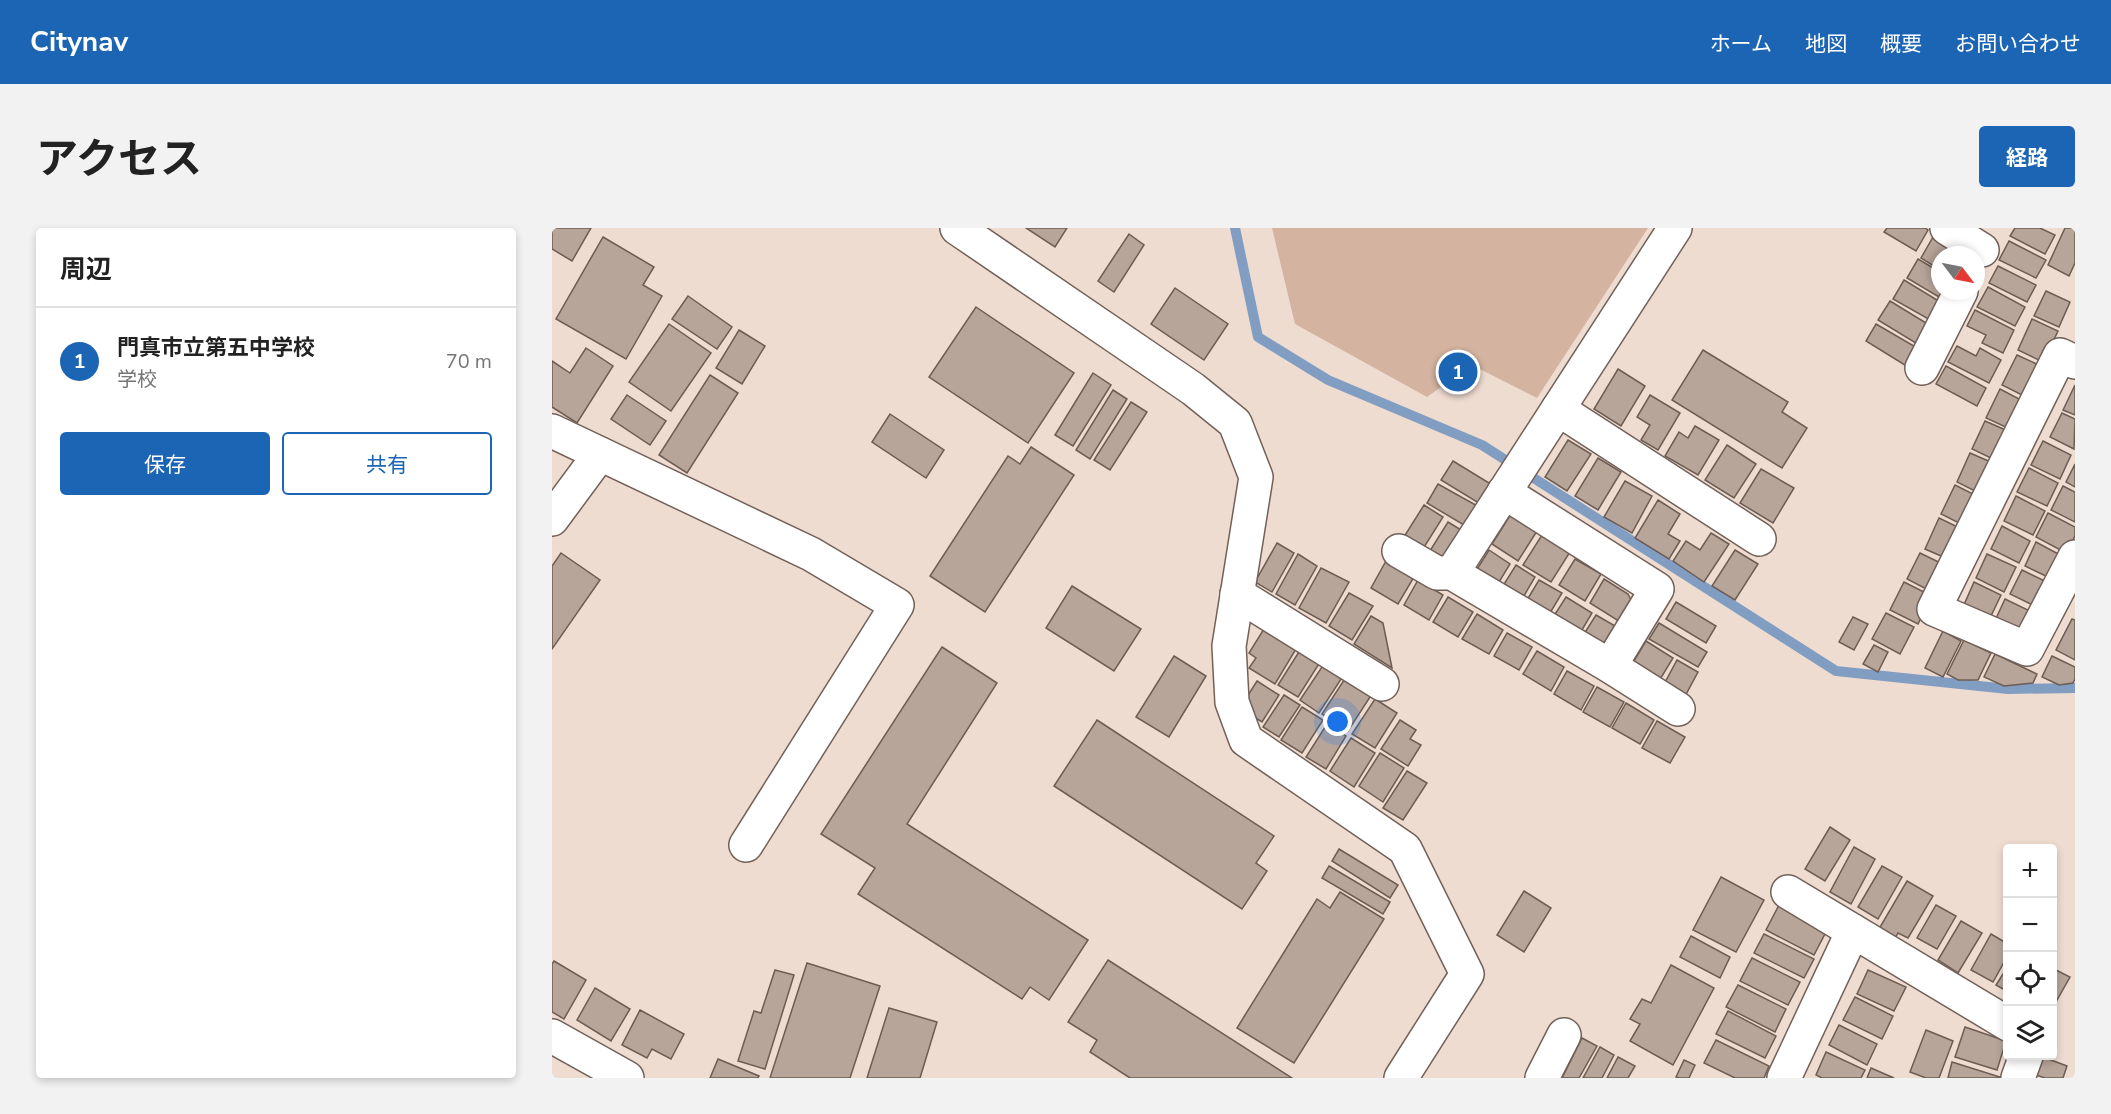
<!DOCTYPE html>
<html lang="ja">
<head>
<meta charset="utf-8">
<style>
	:root { --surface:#fff; --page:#f2f2f2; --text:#222; --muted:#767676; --line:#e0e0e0; --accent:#1c64b4 }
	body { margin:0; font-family:"Nunito Sans","Noto Sans JP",sans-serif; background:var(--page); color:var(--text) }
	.controls { position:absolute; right:18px; bottom:18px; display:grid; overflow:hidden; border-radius:6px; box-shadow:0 3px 9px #0003 }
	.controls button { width:54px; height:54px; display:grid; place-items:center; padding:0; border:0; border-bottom:2px solid var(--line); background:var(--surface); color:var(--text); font:30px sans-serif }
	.compass { position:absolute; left:1379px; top:18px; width:54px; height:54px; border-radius:50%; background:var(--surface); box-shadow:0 3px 9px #0003; rotate:122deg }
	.you { position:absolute; left:786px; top:494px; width:21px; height:21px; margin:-15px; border:4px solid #fff; border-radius:50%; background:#1a73e8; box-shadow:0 0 0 9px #1a73e833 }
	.badge { display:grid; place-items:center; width:39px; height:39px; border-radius:50%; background:var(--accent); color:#fff; font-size:20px; font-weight:700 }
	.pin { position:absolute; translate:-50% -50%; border:3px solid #fff; box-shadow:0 2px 6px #0006 }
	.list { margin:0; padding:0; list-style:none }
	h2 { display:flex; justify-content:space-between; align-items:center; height:78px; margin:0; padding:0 24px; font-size:26px }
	h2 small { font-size:20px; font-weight:400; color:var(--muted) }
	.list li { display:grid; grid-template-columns:39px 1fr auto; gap:18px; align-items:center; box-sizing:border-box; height:108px; padding:0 24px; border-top:2px solid var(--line) }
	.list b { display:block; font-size:22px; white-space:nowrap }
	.list p { margin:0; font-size:20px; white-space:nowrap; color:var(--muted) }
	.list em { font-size:20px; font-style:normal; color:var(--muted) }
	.actions { display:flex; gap:12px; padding:18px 24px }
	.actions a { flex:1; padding:14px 0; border:2px solid var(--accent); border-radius:6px; text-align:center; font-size:21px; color:var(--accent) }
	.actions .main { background:var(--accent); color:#fff }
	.icon { flex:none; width:33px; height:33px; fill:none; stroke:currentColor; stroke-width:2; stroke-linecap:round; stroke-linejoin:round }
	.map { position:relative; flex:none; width:1523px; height:850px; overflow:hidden; border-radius:6px }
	header { display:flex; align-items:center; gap:36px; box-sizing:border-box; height:84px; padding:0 30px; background:var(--accent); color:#fff }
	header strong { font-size:28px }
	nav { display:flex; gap:33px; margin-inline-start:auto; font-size:21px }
	.intro { display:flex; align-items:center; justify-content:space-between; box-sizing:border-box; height:144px; padding:0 36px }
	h1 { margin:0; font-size:42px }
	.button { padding:15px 27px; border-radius:6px; background:var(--accent); color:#fff; font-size:21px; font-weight:700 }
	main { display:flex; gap:36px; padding:0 36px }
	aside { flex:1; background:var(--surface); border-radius:6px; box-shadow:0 3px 9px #0003 }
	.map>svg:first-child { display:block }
</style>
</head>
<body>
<header>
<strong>Citynav</strong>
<nav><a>ホーム</a><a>地図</a><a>概要</a><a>お問い合わせ</a></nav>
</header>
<div class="intro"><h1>アクセス</h1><a class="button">経路</a></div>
<main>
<aside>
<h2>周辺<small></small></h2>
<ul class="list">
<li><span class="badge">1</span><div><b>門真市立第五中学校</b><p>学校</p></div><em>70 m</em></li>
</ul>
<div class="actions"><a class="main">保存</a><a>共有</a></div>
</aside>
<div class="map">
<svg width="1523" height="850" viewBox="0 0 1523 850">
	<rect width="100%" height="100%" fill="#efdcd1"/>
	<polygon fill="#d4b4a0" points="720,0 1096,0 985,170 920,137 875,169 743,96"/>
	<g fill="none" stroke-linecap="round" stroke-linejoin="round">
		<polyline stroke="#819ec2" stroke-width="10" points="683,0 706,109 776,152 930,217 1284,443 1456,461 1523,460"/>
	</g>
	<g fill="#b7a59a" stroke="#6c5c52" stroke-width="1.5">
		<polygon points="0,0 39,0 20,33 0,21"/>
		<polygon points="474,0 515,0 503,19"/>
		<polygon points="1335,0 1373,0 1376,2 1364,23 1332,4"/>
		<polygon points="1463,0 1488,0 1503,7 1493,26 1458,8"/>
		<polygon points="1513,0 1523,0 1523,35 1517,48 1496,37"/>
		<polygon points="577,6 592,17 562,64 546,53"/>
		<polygon points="51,9 102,39 91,57 110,68 74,131 4,91"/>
		<polygon points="1381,9 1412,27 1388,27 1388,42 1369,30"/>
		<polygon points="1457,13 1494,32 1484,50 1447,32"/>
		<polygon points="1366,31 1388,44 1388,63 1397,63 1392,72 1355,50"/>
		<polygon points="1446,38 1484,57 1475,74 1437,55"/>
		<polygon points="1352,52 1390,75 1380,93 1341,71"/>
		<polygon points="1436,59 1473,79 1463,98 1425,79"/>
		<polygon points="623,60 676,96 652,132 599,96"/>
		<polygon points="1494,63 1518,74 1507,99 1482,88"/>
		<polygon points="136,68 180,99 165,121 120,91"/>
		<polygon points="1338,73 1379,98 1367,117 1326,92"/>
		<polygon points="424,79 522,145 476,215 377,149"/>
		<polygon points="1423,82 1462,102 1451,125 1430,115 1434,107 1415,98"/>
		<polygon points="1480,91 1506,103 1491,134 1466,122"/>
		<polygon points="117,96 159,125 119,183 77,154"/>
		<polygon points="1324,96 1367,121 1356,139 1314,113"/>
		<polygon points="187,102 213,118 190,156 164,140"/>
		<polygon points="1405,118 1424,128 1428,120 1449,132 1437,155 1396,134"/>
		<polygon points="34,120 61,138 25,195 0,179 0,133 18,145"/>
		<polygon points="1151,122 1236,174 1230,184 1255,200 1230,240 1120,172"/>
		<polygon points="1465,127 1489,138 1474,169 1450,157"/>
		<polygon points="1394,138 1434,160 1425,178 1384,156"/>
		<polygon points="1066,141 1093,158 1069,198 1042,181"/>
		<polygon points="541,145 559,157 521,218 503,207"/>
		<polygon points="158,147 186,165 135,245 107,227"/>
		<polygon points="1523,157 1523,187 1511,182"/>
		<polygon points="1448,161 1471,173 1458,201 1434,190"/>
		<polygon points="561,162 575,171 538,231 524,222"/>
		<polygon points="75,167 114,193 98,217 59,191"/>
		<polygon points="1098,167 1128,185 1106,222 1089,212 1098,197 1085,189"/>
		<polygon points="579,174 595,184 558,242 542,232"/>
		<polygon points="1510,185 1523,191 1522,221 1498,209"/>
		<polygon points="338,186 392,222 374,250 320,214"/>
		<polygon points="1433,193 1456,203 1443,232 1420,221"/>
		<polygon points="1143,198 1167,212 1146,247 1113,228 1127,204 1136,210"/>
		<polygon points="1016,212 1039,226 1015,263 993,249"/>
		<polygon points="1491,213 1519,227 1508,251 1479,237"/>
		<polygon points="1175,217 1204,236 1182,270 1153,252"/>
		<polygon points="479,219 522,247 433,384 378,348 456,228 468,236"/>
		<polygon points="1418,225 1441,235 1427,265 1405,254"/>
		<polygon points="1046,230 1069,244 1046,282 1023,268"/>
		<polygon points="901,233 942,258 930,277 889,252"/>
		<polygon points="1523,236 1523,259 1514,254"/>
		<polygon points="1477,240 1506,255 1495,278 1465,264"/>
		<polygon points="1209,241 1242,260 1221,295 1188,275"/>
		<polygon points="1073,253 1100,268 1080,305 1052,289"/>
		<polygon points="886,256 929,280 917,300 875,275"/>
		<polygon points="1403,257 1425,268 1411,297 1389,286"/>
		<polygon points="1511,258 1523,264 1523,294 1499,282"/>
		<polygon points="1464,268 1493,283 1481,307 1452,293"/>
		<polygon points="1106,272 1128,286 1116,306 1128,313 1117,331 1083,310"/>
		<polygon points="872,277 891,289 869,324 850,312"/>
		<polygon points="1496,285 1523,299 1523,308 1514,325 1484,309"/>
		<polygon points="959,286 985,303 966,333 940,316"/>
		<polygon points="1387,290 1410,301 1396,331 1373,321"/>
		<polygon points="896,294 914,305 894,337 876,326"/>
		<polygon points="1450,298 1478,313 1467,335 1439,321"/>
		<polygon points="1159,305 1177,316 1152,354 1121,333 1134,313 1148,322"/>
		<polygon points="990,307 1018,324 999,354 971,337"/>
		<polygon points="1484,314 1512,329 1500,351 1473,338"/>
		<polygon points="725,315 742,325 720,364 703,354"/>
		<polygon points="937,322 958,336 944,359 922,346"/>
		<polygon points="1183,322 1206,336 1183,372 1160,358"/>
		<polygon points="9,325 48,352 0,421 0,338"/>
		<polygon points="1368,325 1395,338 1382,365 1355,351"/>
		<polygon points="746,326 765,338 743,377 724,366"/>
		<polygon points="1435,326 1464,339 1452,364 1424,350"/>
		<polygon points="1023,331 1049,346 1033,373 1007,357"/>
		<polygon points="834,333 862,349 846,376 819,360"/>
		<polygon points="964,337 983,349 969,373 949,361"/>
		<polygon points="769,340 797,354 774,395 747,380"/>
		<polygon points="1470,342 1499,356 1487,380 1458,366"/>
		<polygon points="1052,351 1076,366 1083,380 1073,397 1038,375"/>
		<polygon points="866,352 891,367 877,392 852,377"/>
		<polygon points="987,352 1010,365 995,390 972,377"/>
		<polygon points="1352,354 1380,368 1366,396 1338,382"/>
		<polygon points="1422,354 1449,367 1437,392 1411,379"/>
		<polygon points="520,358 589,401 562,443 494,400"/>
		<polygon points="797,365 821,378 800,412 777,398"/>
		<polygon points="896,369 921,384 906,409 881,394"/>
		<polygon points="1014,369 1040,385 1027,407 1000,391"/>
		<polygon points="1453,371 1484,386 1472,410 1442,395"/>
		<polygon points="1124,374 1164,398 1154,415 1114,391"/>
		<polygon points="1334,385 1362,399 1348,426 1320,411"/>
		<polygon points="925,386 951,402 937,426 910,411"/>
		<polygon points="1044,387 1070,402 1056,425 1030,409"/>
		<polygon points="819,388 831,395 840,440 802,416"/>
		<polygon points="1301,389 1316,396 1302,422 1287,414"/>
		<polygon points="1520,391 1523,392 1523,432 1504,422"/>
		<polygon points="1107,395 1155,424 1146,439 1097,411"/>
		<polygon points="715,396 747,416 723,456 697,440 704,430 697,425"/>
		<polygon points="1391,403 1409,413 1391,449 1373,440"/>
		<polygon points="955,405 980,419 967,442 942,428"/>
		<polygon points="1412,412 1439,425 1426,452 1406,452 1395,446"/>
		<polygon points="1094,413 1121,430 1104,458 1077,441"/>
		<polygon points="1322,417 1336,424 1326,444 1311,436"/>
		<polygon points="390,419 445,455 355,596 536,712 497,772 478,759 470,771 306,666 323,640 269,606"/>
		<polygon points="750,419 770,431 746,469 726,457"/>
		<polygon points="985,423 1012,439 999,463 971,446"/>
		<polygon points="1443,426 1485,446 1481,455 1452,458 1432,449"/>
		<polygon points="622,428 654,448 617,509 584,489"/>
		<polygon points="1500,428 1523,439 1523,451 1521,455 1507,457 1490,449"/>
		<polygon points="1125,432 1146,444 1131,472 1110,460"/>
		<polygon points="772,436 791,448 767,485 748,472"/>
		<polygon points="1015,443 1042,458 1029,482 1002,466"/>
		<polygon points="794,449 820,466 796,503 770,486"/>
		<polygon points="705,453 727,467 710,494 694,484 693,472"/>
		<polygon points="1045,459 1072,474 1058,499 1031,484"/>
		<polygon points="732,467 748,477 727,509 711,499"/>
		<polygon points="823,471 845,485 823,520 800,506"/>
		<polygon points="1074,475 1102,492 1088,516 1060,500"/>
		<polygon points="750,479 771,492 750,525 729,512"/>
		<polygon points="545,492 722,608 704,635 715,643 690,681 502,558"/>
		<polygon points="848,492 864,502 858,511 869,517 856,538 829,521"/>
		<polygon points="1105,493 1133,509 1118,535 1090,520"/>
		<polygon points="775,496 794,508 774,541 754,529"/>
		<polygon points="799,510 823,525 802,559 778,543"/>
		<polygon points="828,525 852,540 831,574 807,558"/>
		<polygon points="855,543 875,555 851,592 831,580"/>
		<polygon points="1278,599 1298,612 1273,653 1253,641"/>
		<polygon points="1302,619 1323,631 1299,676 1278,664"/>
		<polygon points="787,621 846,657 838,670 780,633"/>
		<polygon points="777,638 838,674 831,686 770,650"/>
		<polygon points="1330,638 1350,649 1326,691 1306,679"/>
		<polygon points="1169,649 1212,672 1184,724 1141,702"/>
		<polygon points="1355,653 1381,668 1356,710 1346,705 1340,716 1324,706"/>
		<polygon points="972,663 999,680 972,724 945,707"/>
		<polygon points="788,664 832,691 742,835 685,800 765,671 778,680"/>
		<polygon points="1227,677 1275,702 1262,727 1214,702"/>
		<polygon points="1384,677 1404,688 1385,721 1365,710"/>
		<polygon points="1409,693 1430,705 1406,745 1386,732"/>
		<polygon points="1212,706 1262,731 1252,750 1202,725"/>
		<polygon points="1439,706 1456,716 1456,727 1441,754 1419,742"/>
		<polygon points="1139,708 1178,729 1168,750 1128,729"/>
		<polygon points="1200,730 1248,754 1236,777 1188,753"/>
		<polygon points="556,732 740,850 578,850 538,824 545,812 516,794"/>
		<polygon points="2,733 34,752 12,791 0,784 0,736"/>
		<polygon points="255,735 328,758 298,850 218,850"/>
		<polygon points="1119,737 1162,760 1121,837 1078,813 1088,796 1078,791 1090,771 1099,775"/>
		<polygon points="1456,738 1456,764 1444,757"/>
		<polygon points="1500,740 1518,749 1500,781"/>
		<polygon points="223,742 242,747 213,841 186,833 202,783 209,785"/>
		<polygon points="1316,742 1354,759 1342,783 1305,766"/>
		<polygon points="1186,757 1234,781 1223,804 1174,779"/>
		<polygon points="43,760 78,781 59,813 25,792"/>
		<polygon points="1303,769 1341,788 1330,811 1291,792"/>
		<polygon points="337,780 385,794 368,850 315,850"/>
		<polygon points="88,782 132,806 119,831 100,821 95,830 70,817"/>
		<polygon points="1176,783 1224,808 1213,830 1164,806"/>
		<polygon points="1287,797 1325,816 1315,837 1277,817"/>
		<polygon points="1413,799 1454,813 1445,842 1403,829"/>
		<polygon points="1374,802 1401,813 1387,850 1374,850 1358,844"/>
		<polygon points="1030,810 1045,818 1027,850 1010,850"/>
		<polygon points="1164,812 1217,838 1212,850 1183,850 1152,835"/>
		<polygon points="1048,819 1062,827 1050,850 1031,850"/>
		<polygon points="1274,824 1313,842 1309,850 1270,850 1264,847"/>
		<polygon points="1066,829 1083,838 1076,850 1055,850"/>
		<polygon points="1491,829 1515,838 1511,850 1493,850 1484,847"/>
		<polygon points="166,831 207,848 206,850 158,850"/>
		<polygon points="1132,832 1143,837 1137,850 1127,850 1124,849"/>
		<polygon points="1400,834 1448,849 1448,850 1396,850"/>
		<polygon points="1319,840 1342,850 1315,850"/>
	</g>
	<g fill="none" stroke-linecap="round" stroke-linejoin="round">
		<g stroke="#726158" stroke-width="36">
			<g id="minor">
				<polyline points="405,0 641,161 683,195 704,249 677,418 680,474 694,512 853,621 915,746 849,850"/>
				<polyline points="1395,0 1430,22"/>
				<polyline points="1523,134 1508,127 1382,381 1475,421 1523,329"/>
				<polyline points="1370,140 1409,63"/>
				<polyline points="1006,181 1207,311"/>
				<polyline points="0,203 259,326 345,377 194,617"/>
				<polyline points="952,264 1105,361 1058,438"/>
				<polyline points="0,291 48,226"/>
				<polyline points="847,323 885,345 900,345 1058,438 1126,481"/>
				<polyline points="900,345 1123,0"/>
				<polyline points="685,366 830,456"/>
				<polyline points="1236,664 1456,796"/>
				<polyline points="0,808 75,850"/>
				<polyline points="990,850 1012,807"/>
				<polyline points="1232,850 1301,703"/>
				<polyline points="1466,850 1474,828"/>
			</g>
		</g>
		<use href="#minor" stroke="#fff" stroke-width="33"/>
	</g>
</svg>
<div class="controls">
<button>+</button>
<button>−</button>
<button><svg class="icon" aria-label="locate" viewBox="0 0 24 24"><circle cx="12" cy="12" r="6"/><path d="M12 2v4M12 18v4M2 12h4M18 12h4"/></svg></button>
<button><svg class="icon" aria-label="layers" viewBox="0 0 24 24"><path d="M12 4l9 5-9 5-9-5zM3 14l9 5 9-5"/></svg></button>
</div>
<svg class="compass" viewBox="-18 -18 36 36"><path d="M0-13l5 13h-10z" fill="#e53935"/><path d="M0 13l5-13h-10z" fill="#767676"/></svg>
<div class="you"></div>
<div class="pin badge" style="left:906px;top:144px">1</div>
</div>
</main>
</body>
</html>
